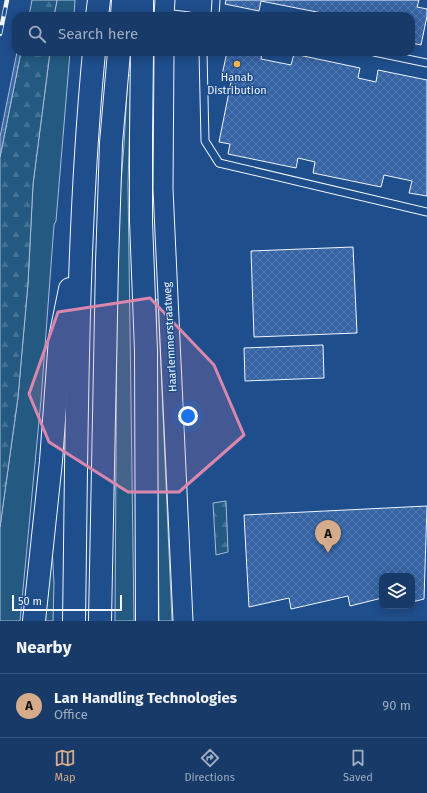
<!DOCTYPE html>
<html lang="en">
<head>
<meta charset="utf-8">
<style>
	:root { --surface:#173a69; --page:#244571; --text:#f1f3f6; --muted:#9eadc0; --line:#36547d; --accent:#d6ab8b }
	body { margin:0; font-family:"Fira Sans",sans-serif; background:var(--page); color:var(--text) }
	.controls { position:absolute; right:12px; bottom:12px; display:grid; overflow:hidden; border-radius:8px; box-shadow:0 2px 10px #0003 }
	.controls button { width:36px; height:36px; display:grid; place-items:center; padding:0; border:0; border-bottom:1px solid var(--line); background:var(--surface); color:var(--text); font:20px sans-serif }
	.scale { position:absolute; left:12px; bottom:10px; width:110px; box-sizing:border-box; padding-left:4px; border:2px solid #f2f6ff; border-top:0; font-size:11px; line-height:14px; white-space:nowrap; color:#f2f6ff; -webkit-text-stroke:3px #1f4e8c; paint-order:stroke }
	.you { position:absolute; left:188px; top:416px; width:14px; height:14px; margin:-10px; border:3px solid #fff; border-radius:50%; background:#1a73e8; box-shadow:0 0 0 6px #1a73e833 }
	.badge { display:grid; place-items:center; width:26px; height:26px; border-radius:50%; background:var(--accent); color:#111; font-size:13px; font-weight:700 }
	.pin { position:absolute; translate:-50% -33px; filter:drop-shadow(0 1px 2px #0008) }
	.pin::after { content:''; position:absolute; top:21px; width:14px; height:12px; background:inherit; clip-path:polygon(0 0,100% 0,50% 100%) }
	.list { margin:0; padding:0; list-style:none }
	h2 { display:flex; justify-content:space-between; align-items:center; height:52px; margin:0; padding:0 16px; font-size:17px }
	h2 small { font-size:13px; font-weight:400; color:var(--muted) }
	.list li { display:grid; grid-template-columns:26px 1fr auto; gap:12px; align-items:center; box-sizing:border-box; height:64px; padding:0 16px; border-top:1px solid var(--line) }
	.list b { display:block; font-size:15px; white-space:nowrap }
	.list p { margin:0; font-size:13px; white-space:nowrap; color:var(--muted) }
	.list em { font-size:13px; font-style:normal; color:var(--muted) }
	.icon { flex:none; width:22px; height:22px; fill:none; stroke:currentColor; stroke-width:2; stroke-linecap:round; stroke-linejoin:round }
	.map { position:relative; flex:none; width:427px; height:621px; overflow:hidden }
	.search { position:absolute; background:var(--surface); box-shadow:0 2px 10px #0003; left:12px; right:12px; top:12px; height:44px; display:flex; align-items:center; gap:10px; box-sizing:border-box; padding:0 14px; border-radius:12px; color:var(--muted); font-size:15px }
	.sheet { height:116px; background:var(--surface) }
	nav { display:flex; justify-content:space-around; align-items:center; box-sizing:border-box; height:56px; border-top:1px solid var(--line); background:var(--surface); font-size:11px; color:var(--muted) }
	nav a { display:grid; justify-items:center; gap:2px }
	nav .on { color:var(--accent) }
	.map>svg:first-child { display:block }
</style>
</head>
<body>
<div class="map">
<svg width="427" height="621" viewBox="0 0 427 621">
	<defs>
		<pattern id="forest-firs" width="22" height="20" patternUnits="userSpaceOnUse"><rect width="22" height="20" fill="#245a82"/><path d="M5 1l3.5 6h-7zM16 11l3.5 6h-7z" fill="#447295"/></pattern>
		<pattern id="water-ripples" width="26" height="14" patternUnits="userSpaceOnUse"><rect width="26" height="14" fill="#3b69a3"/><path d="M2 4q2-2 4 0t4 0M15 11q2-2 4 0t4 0" fill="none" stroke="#587fb1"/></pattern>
		<pattern id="building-cross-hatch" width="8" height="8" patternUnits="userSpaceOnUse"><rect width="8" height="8" fill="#3563a3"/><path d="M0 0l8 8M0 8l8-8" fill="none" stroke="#537ab1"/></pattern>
	</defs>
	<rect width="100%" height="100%" fill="#1f4e8c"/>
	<g fill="#245a82" stroke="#a8bbd7">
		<polygon points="57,0 75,0 74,16 54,16"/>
		<polygon points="50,52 70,52 56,221 54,225 41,400 20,621 0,621 0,527 18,397 28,283 33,184"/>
		<polygon points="128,74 131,77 128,184 134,621 115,621 117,308 119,209 124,145"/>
		<polygon points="158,299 172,621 159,621 156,300"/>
		<polygon points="50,511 54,583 53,621 37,621"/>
	</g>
	<g fill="url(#forest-firs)" stroke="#a8bbd7">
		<polygon points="32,0 57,0 54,16 29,16"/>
		<polygon points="21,52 50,52 33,184 28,283 18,397 0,527 0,157"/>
		<polygon points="226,501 228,552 216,555 213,503"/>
	</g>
	<polygon fill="url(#water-ripples)" stroke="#a8bbd7" points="17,52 21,52 0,157 0,137"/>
	<g fill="url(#building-cross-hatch)" stroke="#f2f6ff">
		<polygon points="226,0 419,0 417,7 427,9 427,16 421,45 411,43 411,16 337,16 261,1 259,11 225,4"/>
		<polygon points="227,52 262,52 261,59 291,65 294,54 360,68 358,78 376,82 378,70 427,80 427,196 409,193 412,181 384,175 381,187 313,173 315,162 298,158 296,168 228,154 230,144 219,142 232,77 222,75"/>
		<polygon points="353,247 357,333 254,337 251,251"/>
		<polygon points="323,345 324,378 245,381 244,348"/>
		<polygon points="427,506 424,599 412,602 412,576 382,576 382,598 350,606 348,596 291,609 289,598 249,607 244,515"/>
	</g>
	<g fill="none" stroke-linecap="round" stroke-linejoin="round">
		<g stroke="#f2f6ff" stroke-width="9">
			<g id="lane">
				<polyline points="165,13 189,16"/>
				<polyline points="215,16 216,0"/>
				<polyline points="203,52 205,141 219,163 427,212"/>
				<polyline points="374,52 427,63"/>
			</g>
		</g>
		<g stroke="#f2f6ff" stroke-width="21">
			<g id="secondary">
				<polyline points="164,16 165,0"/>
				<polyline points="164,52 163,189 183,621"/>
			</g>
		</g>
		<g stroke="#f2f6ff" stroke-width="24">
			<g id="highway">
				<polyline points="142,0 142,16"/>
				<polyline points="97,16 99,0"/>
				<polyline points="122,16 123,0"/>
				<polyline points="142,52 141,137 141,221 146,351 147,621"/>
				<polyline points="34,621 51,461 60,338 70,289"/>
				<path d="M 74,621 C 77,431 76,241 94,52"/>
				<polyline points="100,621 107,263 111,143 119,52"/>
			</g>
		</g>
		<use href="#lane" stroke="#1f4e8c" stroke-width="7"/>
		<use href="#secondary" stroke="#1f4e8c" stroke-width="19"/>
		<use href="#highway" stroke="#1f4e8c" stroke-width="22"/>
		<g stroke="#f2f6ff" stroke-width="4.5">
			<polyline id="rail" points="0,34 7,0"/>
		</g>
		<use href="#rail" stroke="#1f4e8c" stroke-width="3" stroke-dasharray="9" stroke-linecap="butt"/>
	</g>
	<path fill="#da87ad" fill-opacity="0.2" stroke="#da87ad" stroke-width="3" stroke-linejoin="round" d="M 150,298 L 214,365 L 244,435 L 179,492 L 128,492 L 49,442 L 29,394 L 58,312 Z"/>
	<circle fill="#ffb74d" stroke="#1f4e8c" stroke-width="1.5" cx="237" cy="64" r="4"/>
	<g text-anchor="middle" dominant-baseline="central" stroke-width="3" stroke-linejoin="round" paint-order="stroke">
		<g font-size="11" fill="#f2f6ff" stroke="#1f4e8c">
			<text x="237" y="77">Hanab<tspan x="237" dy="13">Distribution</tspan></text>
		</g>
		<g font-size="11" fill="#f2f6ff" stroke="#1f4e8c">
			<text transform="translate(170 337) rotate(-93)">Haarlemmerstraatweg</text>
		</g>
	</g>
</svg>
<div class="controls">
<button><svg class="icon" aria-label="layers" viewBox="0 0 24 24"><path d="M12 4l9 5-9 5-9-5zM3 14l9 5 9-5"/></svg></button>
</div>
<div class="scale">50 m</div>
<div class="you"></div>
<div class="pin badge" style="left:328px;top:553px">A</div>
<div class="search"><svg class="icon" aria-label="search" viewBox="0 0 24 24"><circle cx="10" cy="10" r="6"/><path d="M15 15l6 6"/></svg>Search here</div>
</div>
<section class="sheet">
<h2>Nearby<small></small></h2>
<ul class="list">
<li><span class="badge">A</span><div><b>Lan Handling Technologies</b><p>Office</p></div><em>90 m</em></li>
</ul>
</section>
<nav>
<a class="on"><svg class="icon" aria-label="map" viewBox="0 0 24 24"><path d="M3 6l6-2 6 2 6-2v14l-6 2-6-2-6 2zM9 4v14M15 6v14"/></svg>Map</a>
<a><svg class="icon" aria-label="directions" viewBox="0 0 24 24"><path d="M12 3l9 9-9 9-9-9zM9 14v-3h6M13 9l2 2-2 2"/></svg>Directions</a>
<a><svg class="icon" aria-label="saved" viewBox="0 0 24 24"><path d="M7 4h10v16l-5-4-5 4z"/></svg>Saved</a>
</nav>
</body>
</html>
